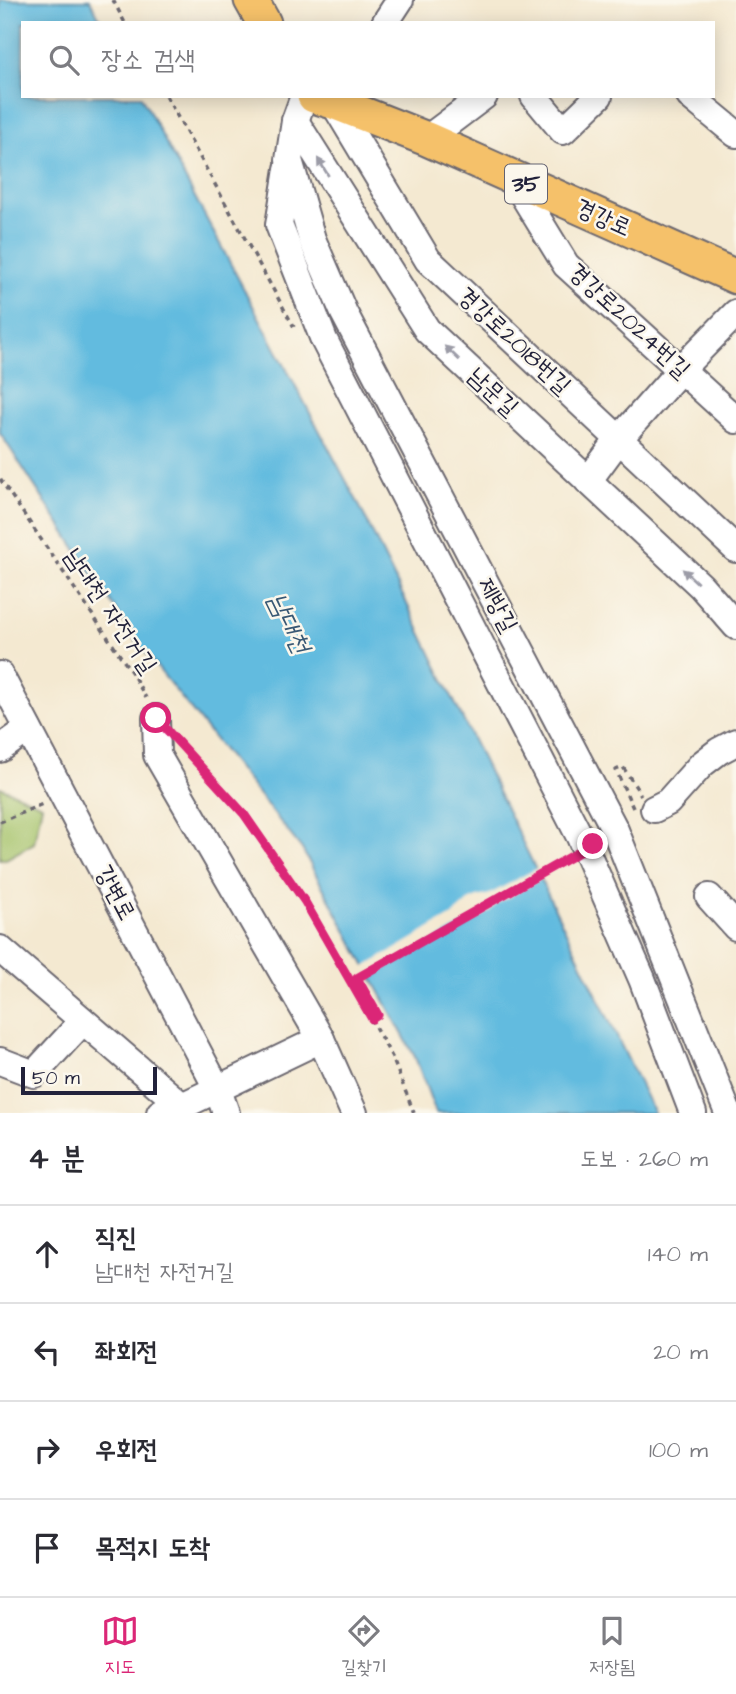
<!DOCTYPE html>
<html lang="ko">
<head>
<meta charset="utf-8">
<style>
	:root { --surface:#fff; --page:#f2f2f3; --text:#2b2b33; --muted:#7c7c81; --line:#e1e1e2; --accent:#db2777 }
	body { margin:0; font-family:"Architects Daughter","Poor Story",sans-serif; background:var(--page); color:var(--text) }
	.scale { position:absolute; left:21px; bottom:18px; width:136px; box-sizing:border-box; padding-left:7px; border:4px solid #22223b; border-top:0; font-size:19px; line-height:24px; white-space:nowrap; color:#22223b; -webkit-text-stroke:5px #fbf7ec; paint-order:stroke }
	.stop { position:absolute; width:21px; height:21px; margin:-16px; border:5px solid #db2777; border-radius:50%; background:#fff }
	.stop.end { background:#db2777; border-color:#fff; box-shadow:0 2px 7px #0008 }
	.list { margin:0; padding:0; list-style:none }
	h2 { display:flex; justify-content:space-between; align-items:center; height:91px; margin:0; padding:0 28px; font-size:30px }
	h2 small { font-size:23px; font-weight:400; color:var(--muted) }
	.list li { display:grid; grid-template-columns:46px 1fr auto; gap:21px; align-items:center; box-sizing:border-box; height:98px; padding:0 28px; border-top:2px solid var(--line) }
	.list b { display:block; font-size:26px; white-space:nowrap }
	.list p { margin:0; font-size:23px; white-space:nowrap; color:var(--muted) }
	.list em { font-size:23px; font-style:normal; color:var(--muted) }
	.icon { flex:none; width:38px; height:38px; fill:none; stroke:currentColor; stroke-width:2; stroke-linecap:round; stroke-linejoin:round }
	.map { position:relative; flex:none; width:736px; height:1113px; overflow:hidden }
	.search { position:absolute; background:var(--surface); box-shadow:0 4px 18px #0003; left:21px; right:21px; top:21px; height:77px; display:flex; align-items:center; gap:18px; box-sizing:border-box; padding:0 24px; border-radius:0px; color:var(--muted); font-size:26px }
	.sheet { height:483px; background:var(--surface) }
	nav { display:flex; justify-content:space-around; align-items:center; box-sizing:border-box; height:98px; border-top:2px solid var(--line); background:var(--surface); font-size:19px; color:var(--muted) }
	nav a { display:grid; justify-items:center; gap:4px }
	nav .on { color:var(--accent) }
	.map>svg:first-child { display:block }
</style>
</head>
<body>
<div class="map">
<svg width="736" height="1113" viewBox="0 0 736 1113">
	<rect width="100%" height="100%" fill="#fbf7ec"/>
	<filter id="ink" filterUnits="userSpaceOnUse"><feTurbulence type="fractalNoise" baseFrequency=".0143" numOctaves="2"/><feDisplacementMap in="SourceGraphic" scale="14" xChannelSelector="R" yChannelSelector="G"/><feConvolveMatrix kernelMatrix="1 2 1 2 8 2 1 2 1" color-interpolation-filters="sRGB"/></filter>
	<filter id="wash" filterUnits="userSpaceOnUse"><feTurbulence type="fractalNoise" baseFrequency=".00686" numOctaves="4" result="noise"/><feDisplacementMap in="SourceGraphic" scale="28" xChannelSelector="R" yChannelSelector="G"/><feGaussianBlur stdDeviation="1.57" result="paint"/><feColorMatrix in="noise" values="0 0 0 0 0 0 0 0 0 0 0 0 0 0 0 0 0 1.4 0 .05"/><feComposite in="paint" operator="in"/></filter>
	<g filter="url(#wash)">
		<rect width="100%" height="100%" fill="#f4e9d1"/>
		<polygon fill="#a4c269" stroke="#637252" stroke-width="2" points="0,787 42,805 34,843 6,859 0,859"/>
		<polygon fill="#62bbdf" stroke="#426e8d" stroke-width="2" points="0,0 90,0 102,23 23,23 23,96 141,96 358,503 654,1113 436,1113 415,1057 302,849 137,642 0,433"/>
		<polygon fill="#f4e9d1" points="539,867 544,877 497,904 490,911 480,918 470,923 462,925 368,978 363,968 454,914 468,901 477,897 490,894"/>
	</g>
	<g filter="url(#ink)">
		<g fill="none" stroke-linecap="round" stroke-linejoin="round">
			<g stroke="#6c6870" stroke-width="30">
				<g id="minor">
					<polyline points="385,23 400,0"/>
					<polyline points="304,96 295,121 289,160 312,239 344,313 615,830 728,1113"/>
					<polyline points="337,96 333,102 428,260 736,549"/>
					<polyline points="534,96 563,131 599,96"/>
					<polyline points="690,96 736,134"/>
					<polyline points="295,121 427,330 701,586 736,626"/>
					<polyline points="427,139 484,96"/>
					<polyline points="288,169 279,225 324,340 580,837 642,979 693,1113"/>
					<polyline points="512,177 566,265 736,420"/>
					<polyline points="588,481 619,439 681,369 736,313"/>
					<polyline points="0,675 218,1090 226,1113"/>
					<polyline points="156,718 157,755 321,1039 354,1113"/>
					<polyline points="0,749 28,729"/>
					<polyline points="654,809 668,802 702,764 719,751 736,742"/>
					<polyline points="709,897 736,927"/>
					<polyline points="0,949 182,1106"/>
					<polyline points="0,1061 34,1074 83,1021"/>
					<polyline points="160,1113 182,1106 321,1039"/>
				</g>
			</g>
			<g stroke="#6c6870" stroke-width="37">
				<g id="major">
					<polyline points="251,0 264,23"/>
					<polyline points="314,96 333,102 427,139 736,277"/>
				</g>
			</g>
			<g stroke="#6c6870" stroke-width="3.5" stroke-dasharray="5 5" stroke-linecap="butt">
				<polyline points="113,0 125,23"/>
				<polyline points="166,96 294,327"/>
				<polyline points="0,479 132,673 146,698"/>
				<polyline points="178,740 244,814 305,902 392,1057 414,1113"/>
				<polyline points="633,808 616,770 623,767 641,795"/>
				<polyline points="0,822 45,803"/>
				<polyline points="360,983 378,1015 372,1019"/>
			</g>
			<use href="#minor" stroke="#fff" stroke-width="26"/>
			<use href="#major" stroke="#f5c16b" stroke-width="33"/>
			<polyline stroke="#6c6870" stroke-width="3.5" stroke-dasharray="5 5" stroke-linecap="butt" points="360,983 357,978 593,844 596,848"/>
		</g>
		<defs><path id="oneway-solid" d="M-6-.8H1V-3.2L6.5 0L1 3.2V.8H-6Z" transform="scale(1.75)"/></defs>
		<g fill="#9c9ca7">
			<use href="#oneway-solid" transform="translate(323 167) rotate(-122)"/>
			<use href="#oneway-solid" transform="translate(452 353) rotate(-137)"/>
			<use href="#oneway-solid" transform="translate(690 576) rotate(-137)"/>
		</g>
	</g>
	<g fill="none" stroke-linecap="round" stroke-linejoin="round" filter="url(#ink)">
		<polyline stroke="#db2777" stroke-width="9" points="156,718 244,814 305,902 372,1019 378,1015 357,978 593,844"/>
	</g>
	<g text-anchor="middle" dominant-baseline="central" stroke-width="5" stroke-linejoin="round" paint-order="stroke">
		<rect fill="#fbf7ec" stroke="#636270" stroke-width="2" x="505" y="164.5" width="42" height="39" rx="5"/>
		<g font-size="23" font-weight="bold" fill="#22223b">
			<text x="526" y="184">35</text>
		</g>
		<g font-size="24" fill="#22223b" stroke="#fbf7ec">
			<text transform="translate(603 218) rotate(24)">경강로</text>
			<text transform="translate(629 321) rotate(43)">경강로2024번길</text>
			<text transform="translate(514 341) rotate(43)">경강로2018번길</text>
			<text transform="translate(493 392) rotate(43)">남문길</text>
			<text transform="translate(497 605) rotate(62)">제방길</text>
			<text transform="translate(110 611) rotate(56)">남대천 자전거길</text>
			<text transform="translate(115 893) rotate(62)">강변로</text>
		</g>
		<g font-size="26" font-style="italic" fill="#385874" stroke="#fbf7ec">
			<text transform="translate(289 623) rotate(64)">남대천</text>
		</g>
	</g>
</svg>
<div class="scale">50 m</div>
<div class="stop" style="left:156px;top:718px"></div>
<div class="stop end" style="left:593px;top:844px"></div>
<div class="search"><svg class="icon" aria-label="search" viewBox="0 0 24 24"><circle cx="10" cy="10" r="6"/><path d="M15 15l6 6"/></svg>장소 검색</div>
</div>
<section class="sheet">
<h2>4 분<small>도보 · 260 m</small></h2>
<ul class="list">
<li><svg class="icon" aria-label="ahead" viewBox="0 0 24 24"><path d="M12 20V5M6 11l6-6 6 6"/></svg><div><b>직진</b><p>남대천 자전거길</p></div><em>140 m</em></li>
<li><svg class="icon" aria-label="left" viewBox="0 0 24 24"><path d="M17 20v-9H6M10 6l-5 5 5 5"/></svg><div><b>좌회전</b></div><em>20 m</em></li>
<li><svg class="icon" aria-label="right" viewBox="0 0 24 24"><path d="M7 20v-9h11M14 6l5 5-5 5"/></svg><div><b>우회전</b></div><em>100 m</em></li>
<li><svg class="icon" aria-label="arrive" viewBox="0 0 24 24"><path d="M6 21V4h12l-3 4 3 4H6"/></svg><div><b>목적지 도착</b></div></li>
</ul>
</section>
<nav>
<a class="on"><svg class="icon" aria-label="map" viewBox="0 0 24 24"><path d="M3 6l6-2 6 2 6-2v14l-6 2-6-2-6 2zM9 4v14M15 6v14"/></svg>지도</a>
<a><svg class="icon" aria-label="directions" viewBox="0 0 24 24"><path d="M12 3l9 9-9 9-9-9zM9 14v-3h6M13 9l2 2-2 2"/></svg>길찾기</a>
<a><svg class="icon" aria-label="saved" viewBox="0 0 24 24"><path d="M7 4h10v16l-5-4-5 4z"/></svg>저장됨</a>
</nav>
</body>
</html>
